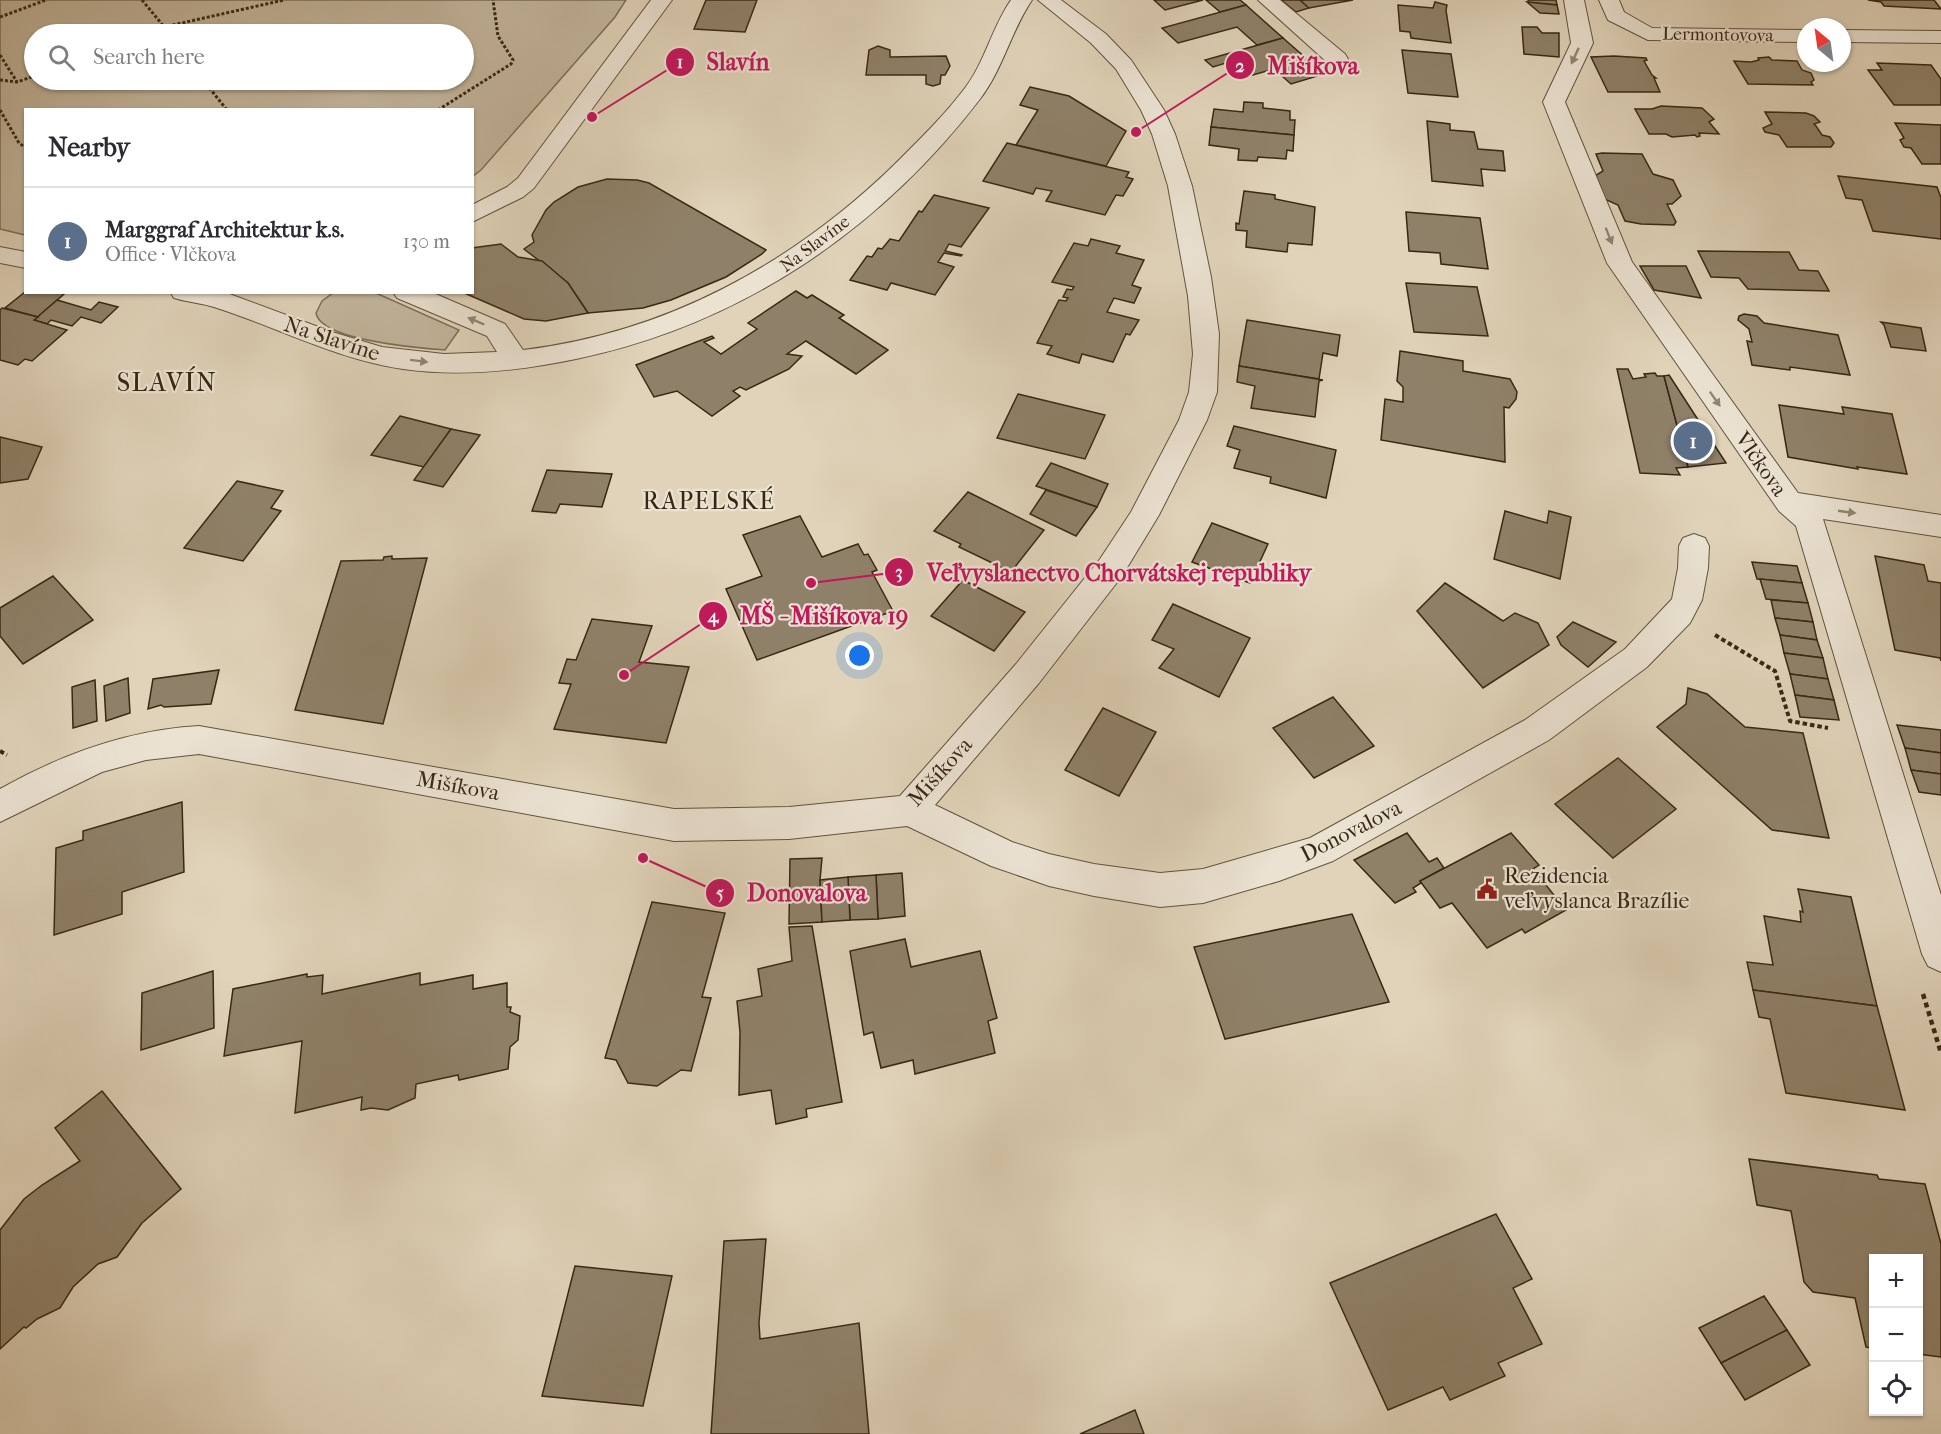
<!DOCTYPE html>
<html lang="en">
<head>
<meta charset="utf-8">
<style>
	:root { --surface:#fff; --page:#f7f7f7; --text:#2b2b33; --muted:#7c7c81; --line:#e1e1e2; --accent:#0f766e }
	body { margin:0; font-family:"IM FELL French Canon",serif; background:var(--page); color:var(--text) }
	.controls { position:absolute; right:18px; bottom:18px; display:grid; overflow:hidden; border-radius:0px; box-shadow:0 2px 4px #0004 }
	.controls button { width:54px; height:54px; display:grid; place-items:center; padding:0; border:0; border-bottom:2px solid var(--line); background:var(--surface); color:var(--text); font:30px sans-serif }
	.compass { position:absolute; left:1797px; top:18px; width:54px; height:54px; border-radius:50%; background:var(--surface); box-shadow:0 2px 4px #0004; rotate:331deg }
	.you { position:absolute; left:860px; top:656px; width:21px; height:21px; margin:-15px; border:4px solid #fff; border-radius:50%; background:#1a73e8; box-shadow:0 0 0 9px #1a73e833 }
	.badge { display:grid; place-items:center; width:39px; height:39px; border-radius:50%; background:var(--accent); color:#fff; font-size:20px; font-weight:700 }
	.pin { position:absolute; translate:-50% -50%; border:3px solid #fff; box-shadow:0 2px 6px #0006 }
	.list { margin:0; padding:0; list-style:none }
	h2 { display:flex; justify-content:space-between; align-items:center; height:78px; margin:0; padding:0 24px; font-size:26px }
	h2 small { font-size:20px; font-weight:400; color:var(--muted) }
	.list li { display:grid; grid-template-columns:39px 1fr auto; gap:18px; align-items:center; box-sizing:border-box; height:108px; padding:0 24px; border-top:2px solid var(--line) }
	.list b { display:block; font-size:22px; white-space:nowrap }
	.list p { margin:0; font-size:20px; white-space:nowrap; color:var(--muted) }
	.list em { font-size:20px; font-style:normal; color:var(--muted) }
	.icon { flex:none; width:33px; height:33px; fill:none; stroke:currentColor; stroke-width:2; stroke-linecap:round; stroke-linejoin:round }
	.map { position:relative; flex:none; width:1941px; height:1434px; overflow:hidden }
	.search { position:absolute; background:var(--surface); box-shadow:0 2px 4px #0004; left:24px; top:24px; width:450px; height:66px; display:flex; align-items:center; gap:15px; box-sizing:border-box; padding:0 21px; border-radius:33px; color:var(--muted); font-size:22px }
	.panel { position:absolute; background:var(--surface); box-shadow:0 2px 4px #0004; left:24px; top:108px; width:450px; height:186px; border-radius:0px }
	.map>svg:first-child { display:block }
</style>
</head>
<body>
<div class="map">
<svg width="1941" height="1434" viewBox="0 0 1941 1434">
	<rect width="100%" height="100%" fill="#e0d3b9"/>
	<filter id="stains"><feTurbulence type="fractalNoise" baseFrequency=".00333" numOctaves="4"/><feColorMatrix values="0 0 0 0 .2 0 0 0 0 .09 0 0 0 0 .02 0 0 0 .5 -.17"/></filter>
	<radialGradient id="worn" r=".72"><stop offset=".6" stop-color="#630" stop-opacity="0"/><stop offset="1" stop-color="#630" stop-opacity=".3"/></radialGradient>
	<g fill="#c3b69d" stroke="#7e6f58" stroke-width="1.5" fill-rule="evenodd">
		<path d="M 0,0 L 626,0 L 615,17 L 481,170 L 473,176 L 472,110 L 26,110 L 25,235 L 0,229 ZM 34,34 L 464,34 L 464,80 L 34,80 Z"/>
		<path d="M 333,293 L 376,293 L 459,330 L 445,350 C 420,348 321,341 316,313 L 322,301 Z"/>
	</g>
	<g fill="#8f8169" stroke="#382813" stroke-width="1.5">
		<polygon points="706,0 757,0 745,32 694,29"/>
		<polygon points="1154,0 1203,0 1165,10"/>
		<polygon points="1206,0 1240,0 1246,5 1220,12"/>
		<polygon points="1281,0 1300,0 1309,8 1296,12"/>
		<polygon points="1304,0 1353,0 1309,8 1301,1"/>
		<polygon points="1528,0 1556,0 1557,5 1529,3"/>
		<polygon points="1868,0 1934,0 1941,9 1884,6 1881,2"/>
		<polygon points="1435,2 1447,5 1446,10 1451,43 1411,38 1410,32 1400,31 1398,5 1433,8"/>
		<polygon points="1527,2 1557,5 1559,14 1540,13"/>
		<polygon points="1246,5 1283,38 1257,45 1237,27 1178,43 1162,28"/>
		<polygon points="1522,27 1537,27 1542,33 1559,33 1559,57 1524,54"/>
		<polygon points="1283,38 1324,74 1291,84 1274,69 1246,77 1229,62 1213,67 1205,60"/>
		<polygon points="878,46 890,50 890,57 946,56 950,66 945,75 941,75 940,84 933,86 926,84 926,75 866,75 869,50"/>
		<polygon points="1402,50 1451,54 1458,97 1408,93"/>
		<polygon points="1614,56 1646,58 1647,60 1644,61 1652,75 1656,78 1654,78 1660,92 1608,92 1591,57"/>
		<polygon points="1769,57 1772,60 1797,61 1802,70 1811,73 1814,80 1811,82 1813,85 1748,84 1734,61 1751,62 1759,60 1758,58"/>
		<polygon points="1877,63 1931,65 1941,79 1941,105 1894,105 1868,70 1882,70"/>
		<polygon points="1030,87 1069,96 1126,131 1106,166 1016,145 1038,110 1020,105"/>
		<polygon points="1244,102 1263,103 1263,108 1290,111 1290,120 1295,120 1294,135 1211,127 1214,109 1243,112"/>
		<polygon points="1661,106 1702,108 1714,119 1709,122 1719,134 1699,133 1700,136 1697,137 1695,135 1672,137 1666,134 1649,134 1635,109 1652,109"/>
		<polygon points="1765,112 1806,113 1814,116 1820,122 1814,124 1816,126 1822,135 1830,137 1834,143 1831,147 1787,147 1779,135 1765,132 1763,128 1772,124"/>
		<polygon points="1427,121 1450,124 1450,130 1474,132 1478,149 1503,151 1505,171 1481,169 1483,186 1432,181"/>
		<polygon points="1895,123 1941,125 1941,164 1922,164 1911,148 1904,147 1900,140 1904,138"/>
		<polygon points="1211,127 1294,135 1293,151 1287,150 1286,159 1258,157 1257,161 1238,160 1239,149 1209,145"/>
		<polygon points="1007,143 1129,172 1126,177 1133,179 1123,196 1116,195 1105,215 1046,201 1052,191 1036,188 1033,194 983,181"/>
		<polygon points="1602,153 1642,154 1653,174 1673,180 1681,196 1672,204 1667,204 1676,222 1674,225 1641,224 1625,221 1618,205 1600,197 1593,177 1603,171 1596,154"/>
		<polygon points="1838,176 1937,187 1941,198 1941,239 1873,231 1862,200 1846,198"/>
		<polygon points="607,179 637,180 649,183 766,250 762,254 726,277 671,300 643,308 588,313 568,283 524,249 534,242 532,235 546,210 554,202 578,187"/>
		<polygon points="1244,191 1275,195 1275,199 1315,207 1312,245 1288,243 1287,252 1246,247 1247,231 1236,230 1236,223 1239,224"/>
		<polygon points="934,195 989,208 961,247 949,244 945,251 962,255 961,256 944,253 938,262 954,267 935,295 891,283 887,290 850,280 867,256 872,257 878,248 882,249 890,239 899,241 919,211 922,212"/>
		<polygon points="1406,212 1480,218 1488,269 1441,264 1440,253 1409,251"/>
		<polygon points="1091,239 1120,246 1116,253 1144,260 1132,285 1141,288 1134,303 1114,298 1107,312 1139,320 1130,335 1126,334 1113,362 1082,354 1079,363 1047,354 1052,346 1037,343 1059,300 1066,301 1068,298 1063,297 1067,289 1072,290 1074,287 1052,282 1074,243 1088,246"/>
		<polygon points="501,244 518,257 542,261 568,283 588,313 546,321 524,319 462,292 472,292 472,248"/>
		<polygon points="1698,251 1789,252 1799,270 1818,271 1829,291 1748,289 1739,278 1711,277"/>
		<polygon points="1640,266 1686,266 1701,298 1654,290"/>
		<polygon points="1406,283 1477,287 1488,336 1414,332"/>
		<polygon points="796,291 807,298 812,295 844,315 839,318 888,350 856,374 806,341 787,354 802,356 789,369 746,390 740,387 733,391 740,396 712,416 677,391 654,397 636,365 712,336 714,338 704,342 721,354 757,329 748,323"/>
		<polygon points="25,292 58,292 64,294 38,317 5,308"/>
		<polygon points="57,300 91,310 99,302 118,307 101,323 81,317 72,326 51,320 47,324 34,320"/>
		<polygon points="2,308 38,317 34,320 67,330 32,361 25,359 18,365 0,360 0,310"/>
		<polygon points="1744,314 1757,316 1764,323 1838,335 1850,375 1790,367 1790,370 1752,365 1747,341 1752,342 1749,329 1738,320 1739,316"/>
		<polygon points="1247,320 1340,335 1337,356 1323,353 1319,379 1239,366"/>
		<polygon points="1881,322 1921,328 1926,351 1891,347 1884,325"/>
		<polygon points="1400,351 1463,361 1463,371 1510,379 1517,392 1516,399 1509,408 1504,407 1505,462 1381,440 1385,399 1403,402 1403,387 1397,381"/>
		<polygon points="1239,366 1323,380 1319,381 1315,417 1251,408 1255,386 1237,382"/>
		<polygon points="1617,369 1628,369 1633,379 1646,377 1644,374 1655,373 1657,376 1664,376 1688,467 1676,468 1680,475 1640,473"/>
		<polygon points="1669,375 1726,463 1688,467 1664,376"/>
		<polygon points="1018,394 1105,415 1085,459 997,438"/>
		<polygon points="1779,405 1844,414 1842,407 1892,414 1907,474 1857,467 1858,469 1788,457"/>
		<polygon points="400,416 451,429 424,467 371,455"/>
		<polygon points="1234,426 1336,450 1326,498 1270,483 1271,477 1234,468 1240,450 1227,446"/>
		<polygon points="451,429 480,435 443,487 414,480"/>
		<polygon points="0,437 42,447 28,479 0,483"/>
		<polygon points="1051,463 1108,484 1097,507 1036,486"/>
		<polygon points="547,470 612,474 602,507 560,504 556,513 532,511"/>
		<polygon points="237,481 283,491 271,508 281,511 243,561 184,548"/>
		<polygon points="1046,490 1097,507 1076,536 1030,514"/>
		<polygon points="968,492 1044,530 1011,572 959,547 961,544 934,531"/>
		<polygon points="1505,511 1547,523 1549,511 1571,517 1560,579 1494,559"/>
		<polygon points="800,516 822,557 858,544 864,555 868,554 877,570 872,572 893,611 757,660 726,589 762,576 743,535"/>
		<polygon points="1212,523 1268,544 1250,583 1192,562"/>
		<polygon points="392,556 392,559 427,558 383,724 295,710 341,561 383,560 384,557"/>
		<polygon points="1875,556 1924,565 1928,581 1941,583 1941,661 1940,658 1895,650"/>
		<polygon points="1752,562 1797,566 1802,583 1757,579"/>
		<polygon points="53,576 93,620 23,664 0,636 0,608"/>
		<polygon points="1760,579 1802,583 1808,603 1766,599"/>
		<polygon points="963,580 1025,612 994,651 931,616"/>
		<polygon points="1445,583 1503,621 1515,613 1538,623 1549,645 1483,688 1417,611"/>
		<polygon points="1771,600 1808,603 1813,622 1775,618"/>
		<polygon points="1173,604 1250,638 1219,697 1159,668 1174,649 1152,640"/>
		<polygon points="1775,618 1813,622 1817,640 1780,635"/>
		<polygon points="592,619 652,626 639,662 689,667 666,743 554,729 571,684 559,683 567,659 576,660"/>
		<polygon points="1573,622 1616,642 1588,667 1561,645 1557,637"/>
		<polygon points="1780,635 1817,640 1823,658 1784,653"/>
		<polygon points="1784,653 1823,658 1828,679 1790,674"/>
		<polygon points="219,670 211,704 164,707 161,705 148,709 153,679"/>
		<polygon points="1790,674 1828,679 1834,700 1795,695"/>
		<polygon points="128,678 130,713 106,721 104,686"/>
		<polygon points="95,680 97,721 73,728 72,687"/>
		<polygon points="1688,688 1707,694 1745,727 1803,733 1829,838 1772,830 1657,727 1686,704"/>
		<polygon points="1795,695 1834,700 1839,720 1800,717"/>
		<polygon points="1333,697 1374,746 1314,778 1273,728"/>
		<polygon points="1103,708 1156,732 1119,796 1065,770"/>
		<polygon points="1897,725 1941,730 1941,753 1905,748"/>
		<polygon points="1905,748 1941,753 1941,774 1911,770"/>
		<polygon points="1618,758 1676,809 1613,858 1555,804"/>
		<polygon points="1911,770 1941,774 1941,795 1919,792"/>
		<polygon points="182,802 184,872 122,892 122,914 54,935 56,848 83,840 83,831"/>
		<polygon points="1407,833 1429,862 1437,858 1444,868 1420,881 1421,883 1413,888 1416,892 1395,903 1354,860"/>
		<polygon points="1511,833 1539,865 1533,869 1566,910 1525,933 1522,929 1487,948 1452,903 1440,908 1420,881"/>
		<polygon points="822,858 820,880 822,922 789,924 790,859"/>
		<polygon points="902,873 905,916 878,919 876,875"/>
		<polygon points="876,875 878,919 850,920 848,877"/>
		<polygon points="848,877 850,920 822,922 820,880"/>
		<polygon points="1798,889 1851,897 1877,1006 1753,990 1747,962 1773,965 1764,916 1801,922 1800,911 1803,912"/>
		<polygon points="652,902 725,913 702,997 711,998 691,1071 681,1070 657,1086 628,1083 616,1060 605,1058"/>
		<polygon points="1352,914 1389,1002 1225,1039 1194,947"/>
		<polygon points="812,926 842,1102 806,1109 807,1117 776,1124 771,1090 739,1095 740,1032 737,1001 762,996 758,969 792,961 789,927"/>
		<polygon points="905,939 911,967 980,951 997,1018 988,1021 995,1053 915,1074 913,1060 881,1068 873,1032 864,1035 850,951"/>
		<polygon points="213,971 214,1028 141,1050 142,993"/>
		<polygon points="420,973 420,985 473,975 473,989 507,983 507,1007 511,1007 510,1012 520,1016 518,1040 510,1047 508,1069 459,1080 458,1075 416,1084 415,1098 388,1110 371,1108 361,1110 362,1097 295,1113 302,1041 224,1056 233,989 307,974 307,977 323,975 322,994"/>
		<polygon points="1753,990 1877,1006 1905,1110 1786,1093 1770,1019 1759,1017"/>
		<polygon points="102,1091 181,1189 142,1223 117,1257 98,1264 73,1287 60,1308 37,1319 26,1328 24,1327 0,1349 0,1230 24,1199 42,1185 80,1161 55,1128"/>
		<polygon points="1749,1159 1877,1175 1879,1179 1925,1184 1941,1244 1941,1357 1918,1354 1918,1258 1874,1258 1874,1348 1866,1347 1855,1298 1813,1292 1804,1282 1791,1211 1757,1205"/>
		<polygon points="1496,1214 1532,1279 1513,1288 1542,1344 1498,1363 1505,1376 1450,1400 1443,1387 1388,1410 1330,1283"/>
		<polygon points="766,1239 759,1323 760,1339 859,1323 869,1434 711,1434 724,1241"/>
		<polygon points="575,1266 672,1276 643,1406 542,1396"/>
		<polygon points="1764,1296 1787,1330 1721,1363 1699,1328"/>
		<polygon points="1787,1330 1810,1365 1745,1400 1721,1363"/>
		<polygon points="1135,1410 1144,1434 1080,1434"/>
	</g>
	<g fill="none" stroke-linecap="round" stroke-linejoin="round">
		<g stroke="#62533c" stroke-width="2">
			<g id="minor">
				<polygon points="651,0 672,0 534,188 523,197 472,222 472,205 507,187 518,178"/>
				<path d="M 1011,0 L 1032,0 C 1011,31 1003,69 980,99 C 878,232 739,325 576,359 C 519,371 461,377 403,369 C 336,359 277,327 214,307 C 201,303 187,302 174,298 L 170,292 L 224,292 L 332,332 L 382,347 L 444,354 L 497,352 L 487,336 L 397,298 L 393,292 L 431,292 L 505,324 L 523,350 C 666,333 792,264 894,165 C 918,141 944,116 965,88 C 985,62 992,27 1011,0 Z"/>
				<path d="M 1038,0 L 1061,0 L 1106,34 L 1131,60 L 1164,110 L 1175,134 L 1192,186 L 1211,277 L 1219,334 L 1217,392 L 1207,420 L 1159,515 L 1122,576 L 1039,683 L 935,805 L 1012,842 L 1049,854 L 1094,864 L 1160,873 L 1203,869 L 1310,838 L 1525,720 L 1625,649 L 1672,599 L 1678,568 L 1679,546 L 1683,538 L 1694,534 L 1705,538 L 1709,546 L 1708,568 L 1702,600 L 1690,623 L 1647,667 L 1549,740 L 1333,861 L 1279,881 L 1203,903 L 1160,907 L 1094,896 L 1049,886 L 991,866 L 907,826 L 789,839 L 674,841 L 199,754 L 146,760 L 102,772 L 0,822 L 0,789 C 62,754 128,730 199,726 L 674,809 L 789,807 L 900,796 L 1016,664 L 1100,559 L 1131,512 L 1179,420 L 1189,392 L 1193,354 L 1188,296 L 1168,186 L 1152,134 L 1141,110 L 1116,69 L 1091,43 Z"/>
				<polygon points="1258,0 1280,0 1345,54 1348,59 1345,64 1337,65 1329,64"/>
				<polygon points="1564,0 1584,0 1593,43 1565,102 1632,262 1798,493 1941,515 1941,537 1823,519 1941,895 1941,972 1928,966 1922,954 1796,526 1779,511 1607,263 1543,102 1571,43"/>
				<polygon points="1599,0 1619,0 1624,12 1652,28 1806,30 1806,42 1648,40 1608,20"/>
				<polygon points="1842,30 1941,31 1941,43 1842,42"/>
				<polygon points="0,247 26,252 26,268 0,263"/>
			</g>
		</g>
		<g stroke="#382813" stroke-width="3" stroke-dasharray="3 2" stroke-linecap="butt">
			<polyline points="142,0 170,34"/>
			<polyline points="0,17 46,0"/>
			<polyline points="144,34 164,27 284,0"/>
			<polyline points="0,55 17,82"/>
			<polyline points="0,80 17,82 34,76"/>
			<polyline points="203,80 227,110"/>
			<polyline points="0,110 19,143 26,148"/>
			<polyline points="438,110 511,64 513,60 498,36 493,0"/>
		</g>
		<g stroke="#382813" stroke-width="4" stroke-dasharray="4.5 3" stroke-linecap="butt">
			<polyline points="1715,635 1775,671 1790,721 1828,728"/>
			<polyline points="0,751 7,755"/>
		</g>
		<polyline stroke="#382813" stroke-width="4.5" stroke-dasharray="5 4" stroke-linecap="butt" points="1923,994 1941,1053"/>
		<use href="#minor" fill="#ebe2d2" fill-rule="evenodd"/>
	</g>
	<defs><path id="oneway-solid" d="M-6-.8H1V-3.2L6.5 0L1 3.2V.8H-6Z" transform="scale(1.5)"/></defs>
	<g fill="#928572">
		<use href="#oneway-solid" transform="translate(1575 56) rotate(115)"/>
		<use href="#oneway-solid" transform="translate(1609 236) rotate(68)"/>
		<use href="#oneway-solid" transform="translate(476 321) rotate(-157)"/>
		<use href="#oneway-solid" transform="translate(419 361) rotate(7)"/>
		<use href="#oneway-solid" transform="translate(1715 399) rotate(55)"/>
		<use href="#oneway-solid" transform="translate(1847 512) rotate(8)"/>
	</g>
	<defs>
		<g id="civic-bare" transform="scale(1.62)"><path d="M-.6-6.5H3V-4.5H.6V-3L4-1V1h2V6H-6V1h2V-1L-.6-3ZM-1.2 2.5V6h2.4V2.5Z" fill="#8f2418" stroke="#ebe2d2" stroke-width="2.5" paint-order="stroke"/></g>
	</defs>
	<g fill-rule="evenodd">
		<use href="#civic-bare" x="1487" y="889"/>
	</g>
	<g text-anchor="middle" dominant-baseline="central" stroke-width="4.5" stroke-linejoin="round" paint-order="stroke">
		<g font-size="18" fill="#382813" stroke="#ebe2d2">
			<text transform="translate(1718 35) rotate(1)">Lermontovova</text>
			<text transform="translate(815 244) rotate(-37)">Na Slavíne</text>
		</g>
		<g font-size="22" fill="#382813" stroke="#ebe2d2">
			<text transform="translate(332 339) rotate(18)">Na Slavíne</text>
			<text transform="translate(1761 464) rotate(55)">Vlčkova</text>
			<text transform="translate(940 772) rotate(-48)">Mišíkova</text>
			<text transform="translate(458 786) rotate(10)">Mišíkova</text>
			<text transform="translate(1351 831) rotate(-27)">Donovalova</text>
		</g>
		<g font-size="22" fill="#382813" stroke="#ebe2d2" text-anchor="start">
			<text x="1504" y="876">Rezidencia<tspan x="1504" dy="25">veľvyslanca Brazílie</tspan></text>
		</g>
		<g font-size="24" letter-spacing="1.5" fill="#382813" stroke="#ebe2d2">
			<text x="709" y="501">RAPELSKÉ</text>
		</g>
		<g font-size="26" letter-spacing="1.5" fill="#382813" stroke="#ebe2d2">
			<text x="167" y="382">SLAVÍN</text>
		</g>
	</g>
	<path fill="none" stroke="#c2185b" stroke-width="2" d="M592 117L680 62M1136 132L1240 65M811 583L899 572M624 675L713 616M643 858L720 893"/>
	<g fill="#c2185b" stroke="#ebe2d2" stroke-width="2">
		<circle cx="592" cy="117" r="6"/>
		<circle cx="1136" cy="132" r="6"/>
		<circle cx="811" cy="583" r="6"/>
		<circle cx="624" cy="675" r="6"/>
		<circle cx="643" cy="858" r="6"/>
		<circle cx="680" cy="62" r="15"/>
		<circle cx="1240" cy="65" r="15"/>
		<circle cx="899" cy="572" r="15"/>
		<circle cx="713" cy="616" r="15"/>
		<circle cx="720" cy="893" r="15"/>
	</g>
	<g font-size="18" text-anchor="middle" font-weight="bold" fill="#fff">
		<text x="680" y="68">1</text>
		<text x="1240" y="72">2</text>
		<text x="899" y="578">3</text>
		<text x="713" y="622">4</text>
		<text x="720" y="899">5</text>
	</g>
	<g font-size="24" text-anchor="middle" font-weight="bold" fill="#c2185b" stroke="#ebe2d2" stroke-width="4.5" stroke-linejoin="round" paint-order="stroke">
		<text x="738" y="70">Slavín</text>
		<text x="1313" y="74">Mišíkova</text>
		<text x="1119" y="581">Veľvyslanectvo Chorvátskej republiky</text>
		<text x="824" y="624">MŠ - Mišíkova 19</text>
		<text x="807" y="901">Donovalova</text>
	</g>
	<rect width="100%" height="100%" filter="url(#stains)"/>
	<rect width="100%" height="100%" fill="url(#worn)"/>
</svg>
<div class="controls">
<button>+</button>
<button>−</button>
<button><svg class="icon" aria-label="locate" viewBox="0 0 24 24"><circle cx="12" cy="12" r="6"/><path d="M12 2v4M12 18v4M2 12h4M18 12h4"/></svg></button>
</div>
<svg class="compass" viewBox="-18 -18 36 36"><path d="M0-13l5 13h-10z" fill="#e53935"/><path d="M0 13l5-13h-10z" fill="#7c7c81"/></svg>
<div class="you"></div>
<div class="pin badge" style="left:1693px;top:441px;background:#5c6f8a">1</div>
<div class="search"><svg class="icon" aria-label="search" viewBox="0 0 24 24"><circle cx="10" cy="10" r="6"/><path d="M15 15l6 6"/></svg>Search here</div>
<section class="panel">
<h2>Nearby<small></small></h2>
<ul class="list">
<li><span class="badge" style="background:#5c6f8a">1</span><div><b>Marggraf Architektur k.s.</b><p>Office · Vlčkova</p></div><em>130 m</em></li>
</ul>
</section>
</div>
</body>
</html>
